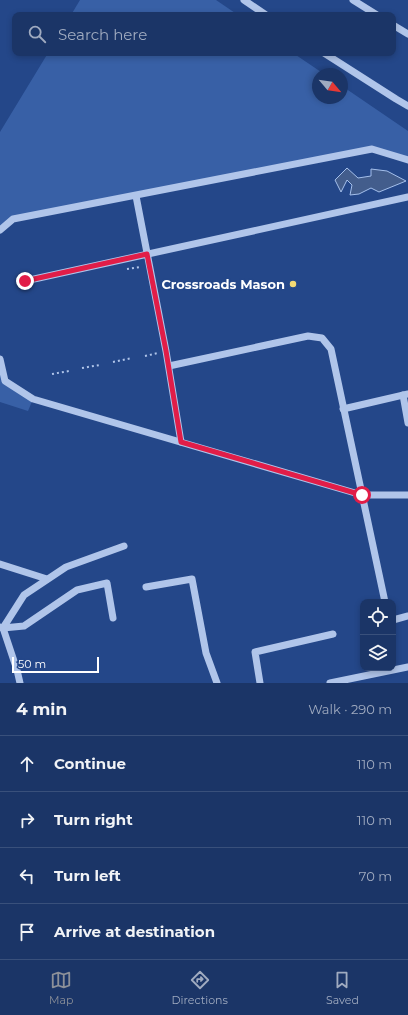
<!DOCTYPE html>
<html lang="en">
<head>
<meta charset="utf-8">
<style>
	:root { --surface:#1b3567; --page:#243d6d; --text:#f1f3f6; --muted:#a0abc0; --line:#39507b; --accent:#8c9099 }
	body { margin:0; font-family:Montserrat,sans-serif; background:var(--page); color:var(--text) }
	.controls { position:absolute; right:12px; bottom:12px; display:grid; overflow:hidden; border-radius:8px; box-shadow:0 2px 6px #0003 }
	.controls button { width:36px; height:36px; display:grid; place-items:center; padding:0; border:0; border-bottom:1px solid var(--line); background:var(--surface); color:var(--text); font:20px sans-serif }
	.compass { position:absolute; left:312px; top:68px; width:36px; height:36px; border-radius:50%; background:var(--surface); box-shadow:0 2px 6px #0003; rotate:119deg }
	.scale { position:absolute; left:12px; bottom:10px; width:87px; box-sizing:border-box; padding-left:4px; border:2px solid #fff; border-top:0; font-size:11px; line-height:14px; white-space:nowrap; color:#fff; -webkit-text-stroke:3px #244789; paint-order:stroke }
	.stop { position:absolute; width:12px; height:12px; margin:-9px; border:3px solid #e11d48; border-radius:50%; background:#fff }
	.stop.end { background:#e11d48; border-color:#fff; box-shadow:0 1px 4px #0008 }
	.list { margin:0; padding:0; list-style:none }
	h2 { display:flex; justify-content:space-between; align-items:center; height:52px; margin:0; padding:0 16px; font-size:17px }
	h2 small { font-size:13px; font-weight:400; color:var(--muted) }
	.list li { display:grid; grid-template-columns:26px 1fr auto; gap:12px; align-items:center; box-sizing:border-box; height:56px; padding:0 16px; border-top:1px solid var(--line) }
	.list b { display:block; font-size:15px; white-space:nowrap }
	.list em { font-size:13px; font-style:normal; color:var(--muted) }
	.icon { flex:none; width:22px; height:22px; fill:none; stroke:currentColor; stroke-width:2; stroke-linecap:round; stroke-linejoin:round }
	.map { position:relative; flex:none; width:408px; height:683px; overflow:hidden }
	.search { position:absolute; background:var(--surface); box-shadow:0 2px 6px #0003; left:12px; right:12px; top:12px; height:44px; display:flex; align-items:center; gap:10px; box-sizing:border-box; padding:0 14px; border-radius:8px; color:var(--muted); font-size:15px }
	.sheet { height:276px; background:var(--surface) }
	nav { display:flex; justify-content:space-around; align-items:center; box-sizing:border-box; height:56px; border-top:1px solid var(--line); background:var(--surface); font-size:11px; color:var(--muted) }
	nav a { display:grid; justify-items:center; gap:2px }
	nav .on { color:var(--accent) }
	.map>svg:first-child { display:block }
</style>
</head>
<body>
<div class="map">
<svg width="408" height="683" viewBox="0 0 408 683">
	<rect width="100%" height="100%" fill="#244789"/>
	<g fill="#3860a6">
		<polygon points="80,0 216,0 238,15 71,15"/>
		<polygon points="48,53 293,53 324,74 318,74 318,98 342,98 342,86 408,131 408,160 372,149 13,219 0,230 0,132"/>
		<polygon points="0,359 5,381 33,399 28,411 0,402"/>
	</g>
	<polygon fill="#435d8c" stroke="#a4bfeb" points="347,168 358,178 371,176 371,169 387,171 406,181 379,192 371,188 359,194 350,195 352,185 347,180 341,192 335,180"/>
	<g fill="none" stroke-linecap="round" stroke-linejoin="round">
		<g stroke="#b0c5ea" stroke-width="2" stroke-dasharray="2 3" stroke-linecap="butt">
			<polyline points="127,269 140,267"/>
			<polyline points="145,356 158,353"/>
			<polyline points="113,362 132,358"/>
			<polyline points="82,368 100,365"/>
			<polyline points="52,374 69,371"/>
		</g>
		<g stroke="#b0c5ea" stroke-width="7">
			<polyline points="244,0 266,15"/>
			<polyline points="353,0 377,15"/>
			<polyline points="393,25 408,34"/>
			<polyline points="324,53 396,99 408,106"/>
			<polyline points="136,196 166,351 181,442"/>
			<polyline points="0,230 13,219 372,149 408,160"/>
			<polyline points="25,281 408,197"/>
			<polyline points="0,359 5,381 33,399 362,495 408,495"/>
			<polyline points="169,366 308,336 322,338 331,349 385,602"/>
			<polyline points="403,395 408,423"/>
			<polyline points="343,409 408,394"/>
			<polyline points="0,564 47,579"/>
			<polyline points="146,587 192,579 206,653 217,683"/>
			<polyline points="393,620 408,616"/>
			<polyline points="0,627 3,628 24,626 77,590 107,583 113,618"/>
			<polyline points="3,628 24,595 66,567 124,546"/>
			<polyline points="3,628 17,670 20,683"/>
			<polyline points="260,683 255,652 333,634"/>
			<polyline points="330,683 408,667"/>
		</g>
	</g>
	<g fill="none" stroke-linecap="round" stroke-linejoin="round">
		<polyline stroke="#e11d48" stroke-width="5" points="25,281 147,254 166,351 181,442 362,495"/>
	</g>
	<circle fill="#f4da74" stroke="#244789" stroke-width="1.5" cx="293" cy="284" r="4"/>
	<g text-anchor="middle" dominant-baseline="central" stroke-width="3.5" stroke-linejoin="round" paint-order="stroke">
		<g font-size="13" font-weight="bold" fill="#fff" stroke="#244789" text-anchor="end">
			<text x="285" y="284">Crossroads Mason</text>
		</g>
	</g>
</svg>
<div class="controls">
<button><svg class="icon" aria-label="locate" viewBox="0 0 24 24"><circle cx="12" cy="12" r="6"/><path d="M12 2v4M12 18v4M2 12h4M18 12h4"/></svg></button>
<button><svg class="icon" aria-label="layers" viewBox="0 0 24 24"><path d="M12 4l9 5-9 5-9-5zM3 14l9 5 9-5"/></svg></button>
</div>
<svg class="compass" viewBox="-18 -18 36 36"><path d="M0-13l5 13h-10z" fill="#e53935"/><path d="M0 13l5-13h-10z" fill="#a0abc0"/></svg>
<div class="scale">50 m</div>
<div class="stop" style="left:362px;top:495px"></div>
<div class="stop end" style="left:25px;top:281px"></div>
<div class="search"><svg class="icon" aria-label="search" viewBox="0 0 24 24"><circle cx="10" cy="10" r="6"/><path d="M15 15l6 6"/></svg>Search here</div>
</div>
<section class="sheet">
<h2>4 min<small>Walk · 290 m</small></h2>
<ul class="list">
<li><svg class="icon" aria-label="ahead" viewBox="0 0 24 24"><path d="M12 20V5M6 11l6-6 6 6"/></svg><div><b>Continue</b></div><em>110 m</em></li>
<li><svg class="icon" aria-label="right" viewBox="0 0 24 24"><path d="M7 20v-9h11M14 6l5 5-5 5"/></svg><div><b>Turn right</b></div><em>110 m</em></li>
<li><svg class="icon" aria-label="left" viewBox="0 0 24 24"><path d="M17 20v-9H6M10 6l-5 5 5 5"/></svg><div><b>Turn left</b></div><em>70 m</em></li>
<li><svg class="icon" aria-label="arrive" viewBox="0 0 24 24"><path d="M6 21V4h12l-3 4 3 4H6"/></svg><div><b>Arrive at destination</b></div></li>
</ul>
</section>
<nav>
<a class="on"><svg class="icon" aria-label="map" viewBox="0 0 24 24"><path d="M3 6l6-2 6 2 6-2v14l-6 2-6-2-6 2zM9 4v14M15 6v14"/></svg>Map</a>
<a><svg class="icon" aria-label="directions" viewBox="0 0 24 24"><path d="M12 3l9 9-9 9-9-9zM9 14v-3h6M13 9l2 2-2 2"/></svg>Directions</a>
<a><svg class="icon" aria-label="saved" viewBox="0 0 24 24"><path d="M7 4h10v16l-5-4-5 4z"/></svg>Saved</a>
</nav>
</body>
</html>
